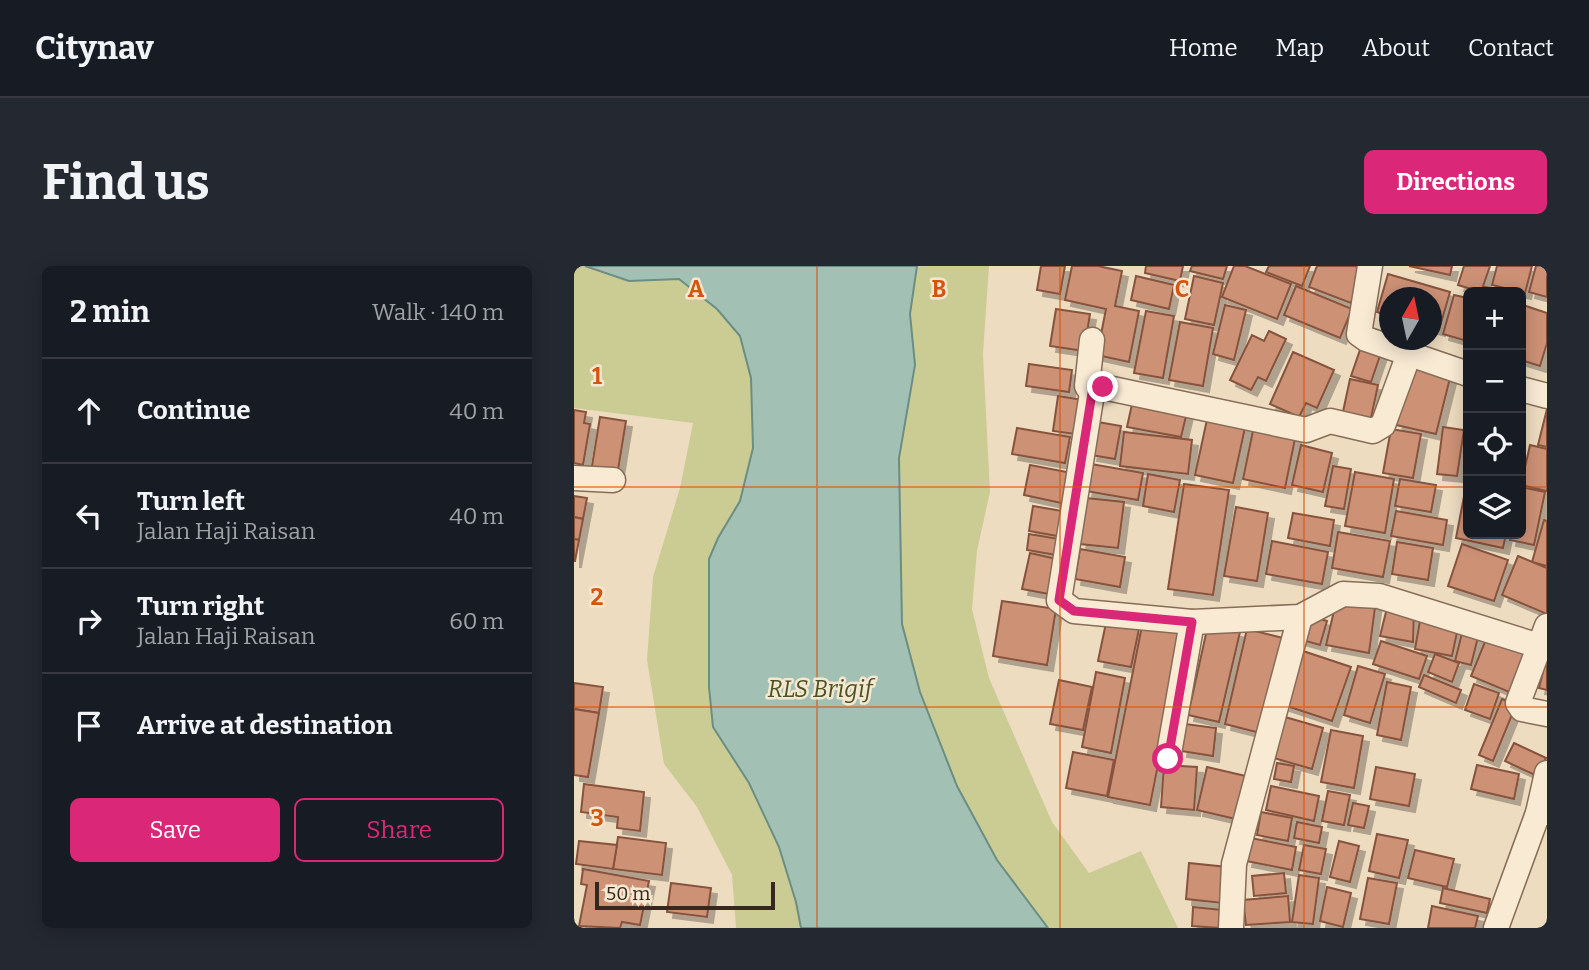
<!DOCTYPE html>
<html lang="en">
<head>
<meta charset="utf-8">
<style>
	:root { --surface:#171b24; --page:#242831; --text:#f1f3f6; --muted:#9ea1a6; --line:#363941; --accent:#db2777 }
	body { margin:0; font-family:Bitter,serif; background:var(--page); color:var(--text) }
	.controls { position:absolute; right:21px; top:21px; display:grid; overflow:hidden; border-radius:10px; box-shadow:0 4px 18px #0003 }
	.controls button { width:63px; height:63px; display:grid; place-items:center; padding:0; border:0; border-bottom:2px solid var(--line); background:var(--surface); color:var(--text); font:35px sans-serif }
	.compass { position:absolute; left:805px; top:21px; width:63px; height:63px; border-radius:50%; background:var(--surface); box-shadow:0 4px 18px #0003; rotate:9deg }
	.scale { position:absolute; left:21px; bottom:18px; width:180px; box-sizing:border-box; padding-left:7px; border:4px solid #37271d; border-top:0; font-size:19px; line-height:24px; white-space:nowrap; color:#37271d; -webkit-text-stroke:5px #f5e7d0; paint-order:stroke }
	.stop { position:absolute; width:21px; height:21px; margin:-16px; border:5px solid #db2777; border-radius:50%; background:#fff }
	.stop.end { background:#db2777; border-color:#fff; box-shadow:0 2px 7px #0008 }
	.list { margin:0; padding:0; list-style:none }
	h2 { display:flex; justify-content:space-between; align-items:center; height:91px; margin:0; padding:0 28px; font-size:30px }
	h2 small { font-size:23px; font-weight:400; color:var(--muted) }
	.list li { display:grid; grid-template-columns:46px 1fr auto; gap:21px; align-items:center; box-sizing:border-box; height:105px; padding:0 28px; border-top:2px solid var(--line) }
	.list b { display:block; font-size:26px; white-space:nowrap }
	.list p { margin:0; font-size:23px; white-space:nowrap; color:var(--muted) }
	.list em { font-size:23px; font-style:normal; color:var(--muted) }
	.actions { display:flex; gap:14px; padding:21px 28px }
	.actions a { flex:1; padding:16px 0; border:2px solid var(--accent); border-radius:10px; text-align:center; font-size:24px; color:var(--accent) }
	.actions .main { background:var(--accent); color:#fff }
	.icon { flex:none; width:38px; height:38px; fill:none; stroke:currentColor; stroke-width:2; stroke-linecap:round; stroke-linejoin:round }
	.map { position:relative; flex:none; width:973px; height:662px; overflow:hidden; border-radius:10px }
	header { display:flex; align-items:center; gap:42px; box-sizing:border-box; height:98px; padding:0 35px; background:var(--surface); border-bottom:2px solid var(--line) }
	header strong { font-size:33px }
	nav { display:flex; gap:38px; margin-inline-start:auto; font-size:24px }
	.intro { display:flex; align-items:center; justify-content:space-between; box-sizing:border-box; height:168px; padding:0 42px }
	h1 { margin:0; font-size:49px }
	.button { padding:18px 32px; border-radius:10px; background:var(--accent); color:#fff; font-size:24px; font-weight:700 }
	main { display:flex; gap:42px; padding:0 42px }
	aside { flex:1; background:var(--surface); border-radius:10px; box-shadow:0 4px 18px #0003 }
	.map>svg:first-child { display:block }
</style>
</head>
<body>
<header>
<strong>Citynav</strong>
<nav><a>Home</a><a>Map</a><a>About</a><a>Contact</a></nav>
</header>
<div class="intro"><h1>Find us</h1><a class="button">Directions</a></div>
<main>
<aside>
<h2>2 min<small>Walk · 140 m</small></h2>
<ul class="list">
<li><svg class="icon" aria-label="ahead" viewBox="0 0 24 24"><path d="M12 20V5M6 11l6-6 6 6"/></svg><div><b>Continue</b></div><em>40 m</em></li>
<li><svg class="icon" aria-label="left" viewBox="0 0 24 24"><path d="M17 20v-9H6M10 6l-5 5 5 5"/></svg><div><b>Turn left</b><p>Jalan Haji Raisan</p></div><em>40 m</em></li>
<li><svg class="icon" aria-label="right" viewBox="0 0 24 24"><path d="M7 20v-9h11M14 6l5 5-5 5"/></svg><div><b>Turn right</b><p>Jalan Haji Raisan</p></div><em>60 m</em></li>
<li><svg class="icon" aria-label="arrive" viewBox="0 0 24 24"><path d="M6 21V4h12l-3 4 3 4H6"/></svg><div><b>Arrive at destination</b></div></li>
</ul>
<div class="actions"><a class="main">Save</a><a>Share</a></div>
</aside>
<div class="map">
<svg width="973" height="662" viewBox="0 0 973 662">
	<defs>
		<filter id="shadow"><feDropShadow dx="6" dy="6" stdDeviation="0" flood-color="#0004"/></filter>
	</defs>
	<rect width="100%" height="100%" fill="#eedcc0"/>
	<polygon fill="#cbcc94" points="0,0 415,0 409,88 416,226 403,285 398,343 415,412 478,556 515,607 567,585 604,662 162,662 158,609 123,541 90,498 73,394 79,311 106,222 119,157 0,142"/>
	<polygon fill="#a3c0b5" stroke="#6a8e82" stroke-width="2" points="11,0 343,0 336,48 341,99 325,192 328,358 346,426 383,520 423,594 474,662 227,662 222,636 205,581 175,517 139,461 135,421 135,293 144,272 166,235 179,182 177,112 166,70 143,43 105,13 55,15"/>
	<g fill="#cd9176" stroke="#87533e" stroke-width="2" filter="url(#shadow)">
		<polygon points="467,0 491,0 486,28 463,24"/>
		<polygon points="498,0 524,0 548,5 541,40 565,45 555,96 523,89 532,43 491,34"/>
		<polygon points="572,0 609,0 606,15 571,7"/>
		<polygon points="618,0 653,0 649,13 616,5"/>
		<polygon points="660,0 671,0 717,18 703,53 648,31"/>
		<polygon points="695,0 736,0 728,20 692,6"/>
		<polygon points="743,0 781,0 790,3 777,37 735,21"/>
		<polygon points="835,0 878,0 876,9"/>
		<polygon points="890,0 916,0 907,26 884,19"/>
		<polygon points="923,0 958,0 951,27 918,19"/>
		<polygon points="962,0 973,0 973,31 955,26"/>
		<polygon points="814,8 876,26 865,64 858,62 858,32 816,32 816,50 803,46"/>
		<polygon points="562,10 600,19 595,43 557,34"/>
		<polygon points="620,10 649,17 640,59 611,53"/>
		<polygon points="722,20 778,43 766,72 710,49"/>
		<polygon points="911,21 937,26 910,26"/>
		<polygon points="880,29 894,32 893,75 869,68"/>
		<polygon points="651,39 672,44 660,94 639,88"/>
		<polygon points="949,39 973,47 973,77 966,100 947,94"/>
		<polygon points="482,43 516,48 510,85 476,80"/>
		<polygon points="572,45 600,50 589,112 560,107"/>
		<polygon points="606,56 639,62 629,120 595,114"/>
		<polygon points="695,65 712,73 692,115 684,111 677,124 656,114 678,69 690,75"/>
		<polygon points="788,78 808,84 797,116 777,110"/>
		<polygon points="719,86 760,104 743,142 732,137 725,151 696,138"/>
		<polygon points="838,95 878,104 862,168 822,159"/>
		<polygon points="455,98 498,104 495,126 452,120"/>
		<polygon points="776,113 804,119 795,161 767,155"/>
		<polygon points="560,129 614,142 607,171 553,161"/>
		<polygon points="484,130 515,135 509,169 479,165"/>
		<polygon points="973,143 973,181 964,179"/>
		<polygon points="0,144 12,146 10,157 16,158 9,199 0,197"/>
		<polygon points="634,149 672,157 659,217 621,209"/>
		<polygon points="26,151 52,155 43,210 17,206"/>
		<polygon points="681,155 723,163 711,222 669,213"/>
		<polygon points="524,156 547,160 541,193 517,189"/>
		<polygon points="869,161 890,164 883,210 863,208"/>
		<polygon points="443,162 496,171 491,197 438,188"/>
		<polygon points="817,163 847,168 839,212 809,207"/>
		<polygon points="550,166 618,174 614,208 546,200"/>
		<polygon points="727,179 758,187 749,226 718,219"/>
		<polygon points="956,179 973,183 973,225 947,219"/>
		<polygon points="517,198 569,207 564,234 512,225"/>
		<polygon points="456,199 498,207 492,238 450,229"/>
		<polygon points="759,200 777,203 770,243 751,240"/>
		<polygon points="781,206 820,213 811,267 771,260"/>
		<polygon points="574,208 606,214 600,246 569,240"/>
		<polygon points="826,213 862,219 857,246 821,240"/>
		<polygon points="610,218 655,224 639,329 594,323"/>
		<polygon points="947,221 971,226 960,279 936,274 937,268 947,268"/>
		<polygon points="891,225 894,226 894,268 932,268 929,282 882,272"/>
		<polygon points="0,230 13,232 9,253 0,251"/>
		<polygon points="512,232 550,236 544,282 506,278"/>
		<polygon points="459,240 494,246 489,271 455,265"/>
		<polygon points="662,241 694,247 683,315 650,310"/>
		<polygon points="822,245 873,254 869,279 817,270"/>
		<polygon points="719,247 760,254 756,280 714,272"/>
		<polygon points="0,251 9,253 5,274 0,273"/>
		<polygon points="970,254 973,255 973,300 958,296"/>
		<polygon points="764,266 816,275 809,311 758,302"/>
		<polygon points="455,268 491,274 488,290 453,284"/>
		<polygon points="0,273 5,274 1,295 0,295"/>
		<polygon points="698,275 754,286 748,318 692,308"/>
		<polygon points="823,276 859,282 854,314 818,308"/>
		<polygon points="888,278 934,294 920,335 874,320"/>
		<polygon points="506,283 551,291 546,321 501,313"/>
		<polygon points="456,287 487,294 480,329 448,323"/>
		<polygon points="944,290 973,302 973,348 928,329"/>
		<polygon points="763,332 802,334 795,387 752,379"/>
		<polygon points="428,335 482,343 473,399 419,390"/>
		<polygon points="814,338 840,342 839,376 806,370"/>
		<polygon points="733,349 753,355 746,379 725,373"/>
		<polygon points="847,349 885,357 878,390 841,383"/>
		<polygon points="532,357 565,363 557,401 524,395"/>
		<polygon points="634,359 666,366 645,456 614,449"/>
		<polygon points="890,359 906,363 897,399 881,395"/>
		<polygon points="568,360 610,368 576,539 534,531"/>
		<polygon points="673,363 713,373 690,468 651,458"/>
		<polygon points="915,366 958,384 940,428 897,410"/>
		<polygon points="807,375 853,390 845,413 799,398"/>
		<polygon points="729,385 777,401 758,455 710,439"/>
		<polygon points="861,388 885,397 878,416 854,406"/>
		<polygon points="973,389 973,424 965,422"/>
		<polygon points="784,400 811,408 796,457 770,449"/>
		<polygon points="522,406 551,412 537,487 508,481"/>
		<polygon points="850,409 887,424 882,437 845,421"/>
		<polygon points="485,414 518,421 509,464 476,458"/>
		<polygon points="813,416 837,421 827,474 803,469"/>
		<polygon points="0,417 29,421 25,447 0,443"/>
		<polygon points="900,418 925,427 916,453 891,444"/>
		<polygon points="928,433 942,439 919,495 905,489"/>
		<polygon points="0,443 25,447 14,511 0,509"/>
		<polygon points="711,451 749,462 738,503 700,492"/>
		<polygon points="611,458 642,462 639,490 607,485"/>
		<polygon points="757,464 789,470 780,522 747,516"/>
		<polygon points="940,477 972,492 963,510 931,495"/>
		<polygon points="499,486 540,494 533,530 492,522"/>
		<polygon points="703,497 720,500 717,516 700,513"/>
		<polygon points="590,499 623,501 620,544 587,541"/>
		<polygon points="903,499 945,508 940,533 897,523"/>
		<polygon points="633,501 676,511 666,554 623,544"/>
		<polygon points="802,501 841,508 835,540 796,533"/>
		<polygon points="10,518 70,526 66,565 43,562 44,551 7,546"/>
		<polygon points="697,520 745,530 740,555 692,544"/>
		<polygon points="754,525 776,529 770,559 748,555"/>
		<polygon points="779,537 795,540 790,562 774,559"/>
		<polygon points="687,546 718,552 714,575 683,569"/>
		<polygon points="723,556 748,561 745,577 720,572"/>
		<polygon points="803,568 834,574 825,612 795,605"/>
		<polygon points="44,571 92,577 88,609 39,603"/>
		<polygon points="677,572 722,581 718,604 672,595"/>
		<polygon points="5,575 43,579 39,603 2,598"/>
		<polygon points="765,575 785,580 776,616 756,611"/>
		<polygon points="730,579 752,583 747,608 725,604"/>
		<polygon points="841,584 880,593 873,621 834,612"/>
		<polygon points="615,597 653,601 649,637 612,633"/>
		<polygon points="9,603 75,615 66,659 48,656 46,662 5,660 13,619 7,618"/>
		<polygon points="710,607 712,627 680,630 678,610"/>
		<polygon points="725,609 745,612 739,658 718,656"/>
		<polygon points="794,612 823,617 815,658 786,653"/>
		<polygon points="97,617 137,622 133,651 93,646"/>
		<polygon points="753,621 777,627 769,661 746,655"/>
		<polygon points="869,622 916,633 913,647 866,637"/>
		<polygon points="714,630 716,656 672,659 669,634"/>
		<polygon points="858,640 904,650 901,662 854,662"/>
		<polygon points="619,641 648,644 646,662 618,660"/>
	</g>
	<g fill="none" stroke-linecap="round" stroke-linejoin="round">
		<g stroke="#876d58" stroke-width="27">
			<g id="minor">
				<polyline points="796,0 785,68 792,73 894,108"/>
				<polyline points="835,88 809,159 799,165 756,155 732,164 529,121 518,127 485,334 500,345 618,356 726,351 769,328 805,330 965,380"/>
				<polyline points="947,123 973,130"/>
				<polyline points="518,127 513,120 518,74"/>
				<polyline points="0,212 39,214"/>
				<polyline points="973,360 944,437 948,443 973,448"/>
				<polyline points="594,493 618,356"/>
				<polyline points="964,547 973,507"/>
				<polyline points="657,662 660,598 726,351"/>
				<polyline points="922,662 964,547 973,547"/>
			</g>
		</g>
		<use href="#minor" stroke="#f9ead4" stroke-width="24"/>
	</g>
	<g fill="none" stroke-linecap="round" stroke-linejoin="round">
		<polyline stroke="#db2777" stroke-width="9" points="529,121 518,127 485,334 500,345 618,356 594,493"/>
	</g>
	<path fill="none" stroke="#d6540e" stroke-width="2" stroke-opacity="0.55" d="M 243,0 L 243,662M 486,0 L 486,662M 730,0 L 730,662M 0,221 L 894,221M 947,221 L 973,221M 0,441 L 973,441"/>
	<g text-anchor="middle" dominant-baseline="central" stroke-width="5" stroke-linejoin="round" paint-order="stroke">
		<g font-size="24" font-style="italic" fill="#4c5323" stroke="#f5e7d0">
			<text x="246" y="423">RLS Brigif</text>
		</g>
	</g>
	<g font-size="23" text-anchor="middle" font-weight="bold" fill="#d6540e" stroke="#f5e7d0" stroke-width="5" stroke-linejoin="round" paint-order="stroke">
		<text x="122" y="31">A</text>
		<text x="365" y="31">B</text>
		<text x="608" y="31">C</text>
		<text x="23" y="118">1</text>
		<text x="23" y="339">2</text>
		<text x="23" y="560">3</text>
	</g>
</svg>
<div class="controls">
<button>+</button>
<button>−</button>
<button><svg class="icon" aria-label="locate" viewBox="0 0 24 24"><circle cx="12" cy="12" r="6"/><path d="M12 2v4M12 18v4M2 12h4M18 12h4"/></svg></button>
<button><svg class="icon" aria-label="layers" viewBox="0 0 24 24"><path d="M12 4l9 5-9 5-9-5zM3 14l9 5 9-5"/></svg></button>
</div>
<svg class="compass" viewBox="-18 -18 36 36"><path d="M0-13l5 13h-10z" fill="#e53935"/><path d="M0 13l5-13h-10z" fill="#9ea1a6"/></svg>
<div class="scale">50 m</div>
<div class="stop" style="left:594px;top:493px"></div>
<div class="stop end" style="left:529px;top:121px"></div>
</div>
</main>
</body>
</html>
